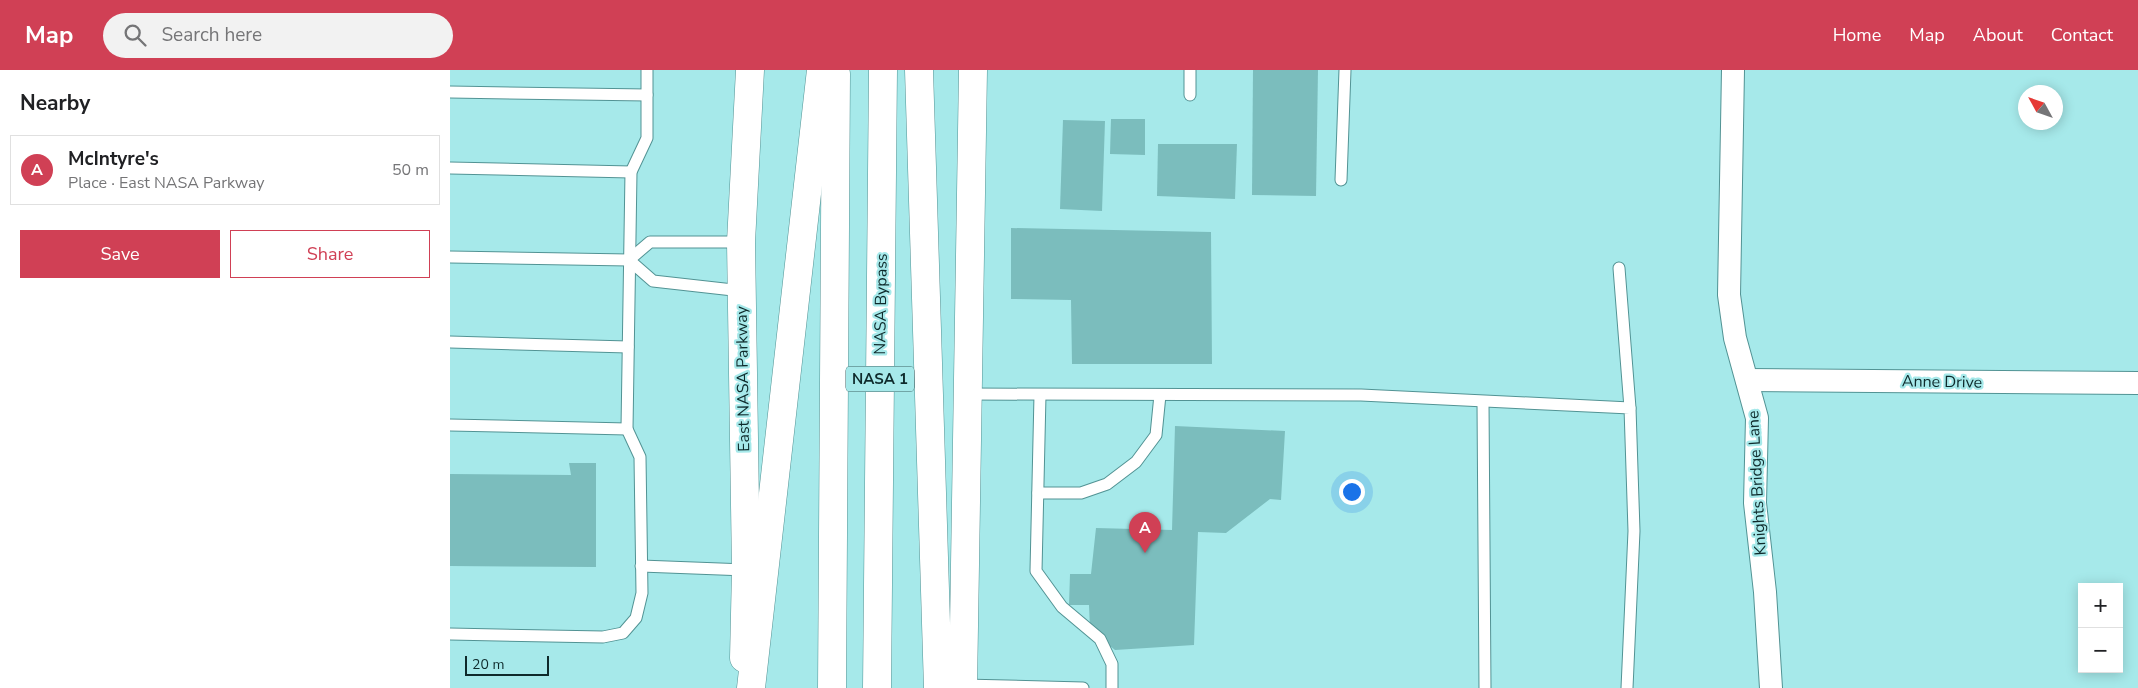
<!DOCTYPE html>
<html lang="en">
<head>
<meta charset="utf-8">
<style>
	:root { --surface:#fff; --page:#f2f2f2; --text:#202124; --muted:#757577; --line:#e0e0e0; --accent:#d04055 }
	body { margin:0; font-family:"Nunito Sans",sans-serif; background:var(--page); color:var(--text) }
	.controls { position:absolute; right:15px; bottom:15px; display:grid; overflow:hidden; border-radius:0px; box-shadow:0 2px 12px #0003 }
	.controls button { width:45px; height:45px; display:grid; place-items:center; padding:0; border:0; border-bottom:1px solid var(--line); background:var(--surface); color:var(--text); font:25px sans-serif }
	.compass { position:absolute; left:1568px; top:15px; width:45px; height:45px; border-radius:50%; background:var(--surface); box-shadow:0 2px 12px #0003; rotate:310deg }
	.scale { position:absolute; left:15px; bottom:12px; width:84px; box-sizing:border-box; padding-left:5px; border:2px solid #0e2a2b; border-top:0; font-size:14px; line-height:18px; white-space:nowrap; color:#0e2a2b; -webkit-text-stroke:4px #a6e9ea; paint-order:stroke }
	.you { position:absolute; left:901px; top:421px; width:18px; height:18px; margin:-12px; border:4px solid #fff; border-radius:50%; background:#1a73e8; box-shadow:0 0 0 8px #1a73e833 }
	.badge { display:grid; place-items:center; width:32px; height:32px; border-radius:50%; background:var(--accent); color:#fff; font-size:16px; font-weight:700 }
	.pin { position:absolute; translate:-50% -41px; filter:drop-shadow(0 1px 2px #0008) }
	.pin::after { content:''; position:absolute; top:26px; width:18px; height:15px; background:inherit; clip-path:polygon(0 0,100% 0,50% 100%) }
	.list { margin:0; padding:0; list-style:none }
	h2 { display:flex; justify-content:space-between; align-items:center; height:65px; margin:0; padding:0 20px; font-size:21px }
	h2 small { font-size:16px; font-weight:400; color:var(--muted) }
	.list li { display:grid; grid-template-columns:32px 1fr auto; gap:15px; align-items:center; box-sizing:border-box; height:70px; margin:0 10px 10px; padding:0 10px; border:1px solid var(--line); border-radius:0px }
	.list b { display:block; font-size:19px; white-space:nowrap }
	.list p { margin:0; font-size:16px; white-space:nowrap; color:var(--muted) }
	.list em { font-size:16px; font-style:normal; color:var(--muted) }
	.actions { display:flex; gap:10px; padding:15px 20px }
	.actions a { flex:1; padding:11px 0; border:1px solid var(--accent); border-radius:0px; text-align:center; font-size:18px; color:var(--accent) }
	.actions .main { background:var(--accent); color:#fff }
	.icon { flex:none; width:28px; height:28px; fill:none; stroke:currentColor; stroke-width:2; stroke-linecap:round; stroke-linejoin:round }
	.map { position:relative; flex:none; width:1688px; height:618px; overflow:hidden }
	header { display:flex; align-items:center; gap:30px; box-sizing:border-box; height:70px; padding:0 25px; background:var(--accent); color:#fff }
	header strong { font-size:24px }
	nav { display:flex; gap:28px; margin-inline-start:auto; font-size:18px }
	.search { width:350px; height:45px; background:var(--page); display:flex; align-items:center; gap:12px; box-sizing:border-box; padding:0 18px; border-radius:28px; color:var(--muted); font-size:19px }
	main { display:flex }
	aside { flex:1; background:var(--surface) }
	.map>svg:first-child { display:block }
</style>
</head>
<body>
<header>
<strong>Map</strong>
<div class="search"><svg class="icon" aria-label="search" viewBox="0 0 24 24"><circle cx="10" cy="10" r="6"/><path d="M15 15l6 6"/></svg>Search here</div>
<nav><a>Home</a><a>Map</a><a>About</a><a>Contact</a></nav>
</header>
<main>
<aside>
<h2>Nearby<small></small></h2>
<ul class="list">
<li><span class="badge">A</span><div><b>McIntyre's</b><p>Place · East NASA Parkway</p></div><em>50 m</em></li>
</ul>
<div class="actions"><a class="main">Save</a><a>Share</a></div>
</aside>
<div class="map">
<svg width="1688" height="618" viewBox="0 0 1688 618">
	<rect width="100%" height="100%" fill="#a6e9ea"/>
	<g fill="#7bbdbd">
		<polygon points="803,0 868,0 866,126 802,125"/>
		<polygon points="661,49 695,49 695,85 660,84"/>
		<polygon points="613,50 655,51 652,141 610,139"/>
		<polygon points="708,74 787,74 785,129 707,126"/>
		<polygon points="561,158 761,162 762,294 622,294 621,230 561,229"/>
		<polygon points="725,356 835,361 831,430 820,429 776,463 748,462 744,575 665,580 640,560 639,535 619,535 620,504 641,504 646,458 722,460"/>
		<polygon points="119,393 146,393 146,497 0,496 0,404 121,405"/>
	</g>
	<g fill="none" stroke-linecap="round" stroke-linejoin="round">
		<g stroke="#529394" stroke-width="13">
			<g id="service">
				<polyline points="0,22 197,25"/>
				<polyline points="740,25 740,0"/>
				<polyline points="0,98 181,102"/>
				<polyline points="891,110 895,0"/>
				<polyline points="0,187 179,190 203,211 292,221"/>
				<polyline points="179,190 200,172 291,172"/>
				<polyline points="1169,198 1180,338"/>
				<polyline points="0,272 178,277"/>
				<polyline points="518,324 911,325 1180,338 1184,461 1177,618"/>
				<polyline points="590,325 586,501 612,537 650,569 662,594 662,618"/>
				<polyline points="1033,332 1035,618"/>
				<polyline points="0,355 177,359"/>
				<polyline points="588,423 631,423 657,414 686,392 706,365 710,325"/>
				<polyline points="191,496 296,500"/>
				<polyline points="0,564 153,567 173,563 186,548 192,523 190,387 177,359 181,102 197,68 197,0"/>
				<polyline points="513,615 633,618"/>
			</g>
		</g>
		<g stroke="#529394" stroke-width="24">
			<g id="minor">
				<polyline points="1283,0 1279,225 1285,268 1307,348 1305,433 1315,522 1321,618"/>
				<polyline points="1297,310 1688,313"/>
			</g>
		</g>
		<g stroke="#529394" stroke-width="29">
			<g id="primary">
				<polyline points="294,588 296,500 291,172 300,0"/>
				<polyline points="513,618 523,0"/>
			</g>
		</g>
		<g stroke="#529394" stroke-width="29">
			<g id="motorway">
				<polyline points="469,0 488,618"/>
				<polyline points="301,618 371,0"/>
				<polyline points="382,618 386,4"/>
				<polyline points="427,618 433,0"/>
			</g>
		</g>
		<use href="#service" stroke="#fff" stroke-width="11"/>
		<use href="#minor" stroke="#fff" stroke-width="22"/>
		<use href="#primary" stroke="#fff" stroke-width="28"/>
		<use href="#motorway" stroke="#fff" stroke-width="28"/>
	</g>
	<g text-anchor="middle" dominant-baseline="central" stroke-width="4.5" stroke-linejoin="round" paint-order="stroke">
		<rect fill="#a6e9ea" stroke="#3c6364" stroke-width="1" x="396" y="296.5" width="68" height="25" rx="4"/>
		<g font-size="15" font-weight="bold" fill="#0e2a2b">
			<text x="430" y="309">NASA 1</text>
		</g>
		<g font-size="16" fill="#0e2a2b" stroke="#a6e9ea">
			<text transform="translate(431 234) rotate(-89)">NASA Bypass</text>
			<text transform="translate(293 309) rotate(-91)">East NASA Parkway</text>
			<text transform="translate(1492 312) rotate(1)">Anne Drive</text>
			<text transform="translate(1307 413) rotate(-93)">Knights Bridge Lane</text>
		</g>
	</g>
</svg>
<div class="controls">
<button>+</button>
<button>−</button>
</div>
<svg class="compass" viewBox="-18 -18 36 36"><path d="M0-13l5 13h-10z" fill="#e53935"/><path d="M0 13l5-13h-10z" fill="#757577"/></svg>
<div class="scale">20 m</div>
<div class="you"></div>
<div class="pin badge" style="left:695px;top:483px">A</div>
</div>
</main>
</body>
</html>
